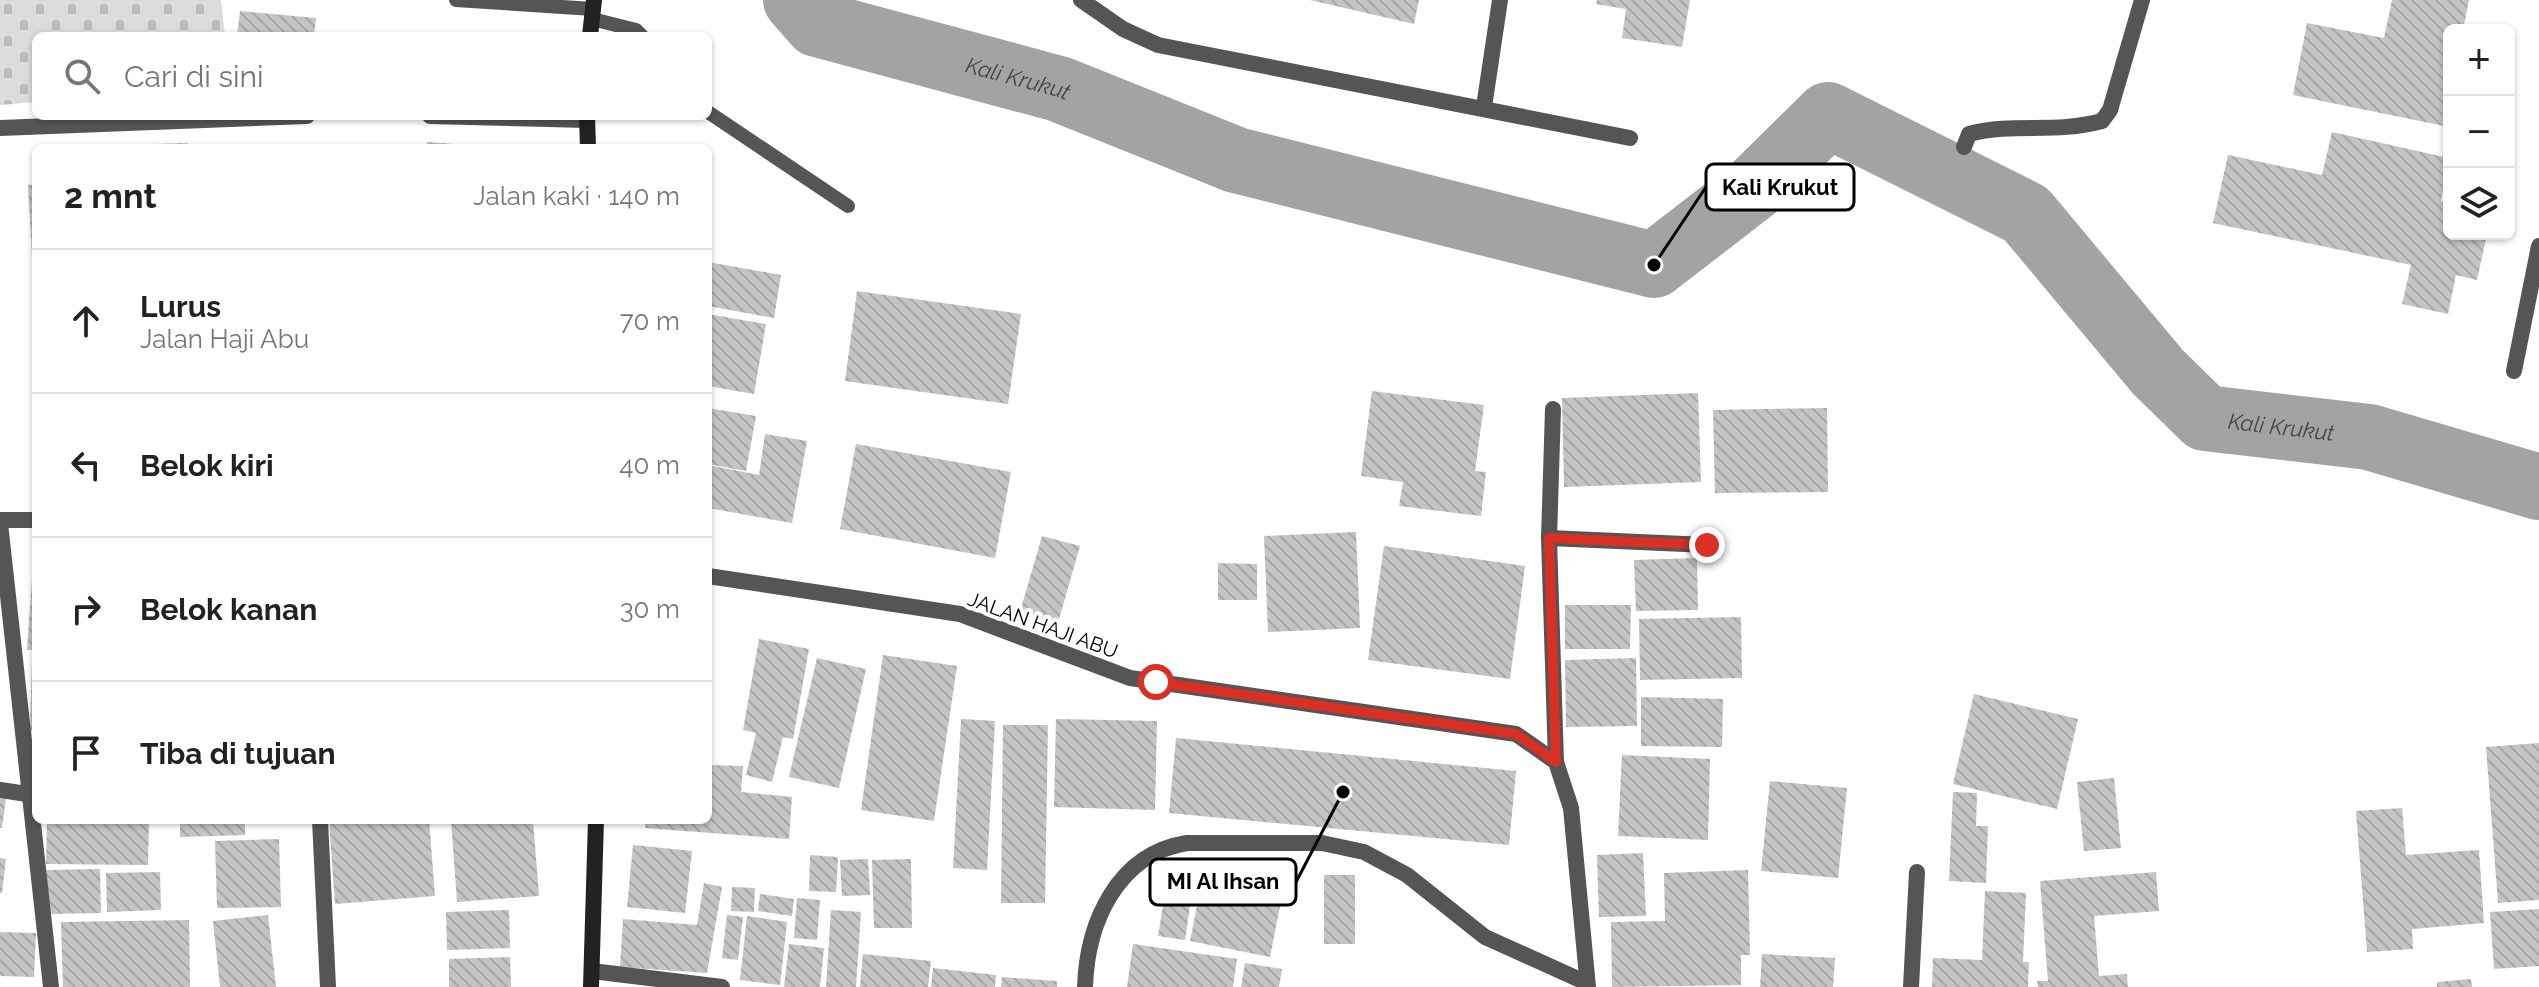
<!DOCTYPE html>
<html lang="id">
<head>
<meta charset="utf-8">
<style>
	:root { --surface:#fff; --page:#f2f2f2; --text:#222; --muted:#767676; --line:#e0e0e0 }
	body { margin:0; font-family:Raleway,sans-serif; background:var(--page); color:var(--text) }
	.controls { position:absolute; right:24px; top:24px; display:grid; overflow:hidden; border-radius:12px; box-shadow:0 2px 6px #0004 }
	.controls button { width:72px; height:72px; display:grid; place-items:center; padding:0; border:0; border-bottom:2px solid var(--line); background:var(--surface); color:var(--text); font:40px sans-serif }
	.stop { position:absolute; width:24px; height:24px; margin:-18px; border:6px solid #d93025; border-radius:50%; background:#fff }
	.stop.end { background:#d93025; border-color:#fff; box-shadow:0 2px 8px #0008 }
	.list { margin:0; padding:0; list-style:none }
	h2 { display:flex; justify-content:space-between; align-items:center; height:104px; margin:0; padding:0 32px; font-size:34px }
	h2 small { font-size:26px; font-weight:400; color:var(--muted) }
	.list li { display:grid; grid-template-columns:52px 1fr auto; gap:24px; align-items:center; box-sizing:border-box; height:144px; padding:0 32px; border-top:2px solid var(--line) }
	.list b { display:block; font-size:30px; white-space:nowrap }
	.list p { margin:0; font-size:26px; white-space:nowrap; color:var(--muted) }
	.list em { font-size:26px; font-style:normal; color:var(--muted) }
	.icon { flex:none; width:44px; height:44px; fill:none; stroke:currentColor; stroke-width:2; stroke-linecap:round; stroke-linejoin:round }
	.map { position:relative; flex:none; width:2539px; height:987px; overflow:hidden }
	.search { position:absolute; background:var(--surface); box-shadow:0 2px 6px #0004; left:32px; top:32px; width:680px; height:88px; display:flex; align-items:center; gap:20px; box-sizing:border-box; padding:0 28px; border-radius:12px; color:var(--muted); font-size:30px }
	.panel { position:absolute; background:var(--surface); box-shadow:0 2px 6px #0004; left:32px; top:144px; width:680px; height:680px; border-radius:12px }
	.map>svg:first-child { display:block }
</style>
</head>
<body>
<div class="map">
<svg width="2539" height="987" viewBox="0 0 2539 987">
	<defs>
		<pattern id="cemetery-stones" width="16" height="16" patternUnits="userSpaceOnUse" patternTransform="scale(2)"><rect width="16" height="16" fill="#dcdcdc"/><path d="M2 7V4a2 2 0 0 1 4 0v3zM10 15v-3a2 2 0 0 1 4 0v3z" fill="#bbb"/></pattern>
		<pattern id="building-back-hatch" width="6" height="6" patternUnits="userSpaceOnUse" patternTransform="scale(2)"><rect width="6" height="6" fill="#c4c4c4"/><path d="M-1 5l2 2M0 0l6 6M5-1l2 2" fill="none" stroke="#a7a7a7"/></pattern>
	</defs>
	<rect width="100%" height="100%" fill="#fff"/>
	<polygon fill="url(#cemetery-stones)" points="0,0 221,0 225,36 36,36 36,102 0,105"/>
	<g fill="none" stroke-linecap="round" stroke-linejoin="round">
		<path stroke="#a3a3a3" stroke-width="66" id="s1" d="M 796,0 L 817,24 L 1059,89 L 1236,160 L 1654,265 L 1755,187 L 1828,115 L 2026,214 L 2158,372 L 2205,418 L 2369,437 L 2539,487"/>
	</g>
	<g fill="url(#building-back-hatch)">
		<polygon points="1310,0 1419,0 1414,24"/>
		<polygon points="1597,0 1690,0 1682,47 1622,38 1626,9 1596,4"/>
		<polygon points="2392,0 2469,0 2463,30 2449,30 2449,127 2293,95 2307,23 2384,38"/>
		<polygon points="240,11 316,18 314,36 237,36"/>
		<polygon points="372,32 396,34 396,36 372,36"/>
		<polygon points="2332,132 2449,158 2441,201 2449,203 2449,234 2487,234 2477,280 2456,275 2448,314 2402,304 2411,265 2213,223 2228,155 2322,175"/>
		<polygon points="427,142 468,145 468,148 427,148"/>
		<polygon points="188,143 188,148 123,148 123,145"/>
		<polygon points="36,184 36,291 34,291 28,185"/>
		<polygon points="708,262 781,275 774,318 708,306"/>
		<polygon points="857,291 1021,314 1008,404 845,381"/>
		<polygon points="708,314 766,324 754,394 708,386"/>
		<polygon points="1372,391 1484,405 1475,471 1486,472 1481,516 1399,506 1403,482 1361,476"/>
		<polygon points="1698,393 1701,482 1564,487 1562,398"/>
		<polygon points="708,408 756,416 746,471 708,464"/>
		<polygon points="1827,408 1828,492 1715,493 1713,410"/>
		<polygon points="765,434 807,441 792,523 708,508 708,465 759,475"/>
		<polygon points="856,444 1011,472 995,558 840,529"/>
		<polygon points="1356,532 1360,628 1268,632 1264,536"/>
		<polygon points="1042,536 1080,546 1058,623 1020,612"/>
		<polygon points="1384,546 1525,566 1510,679 1368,660"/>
		<polygon points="34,551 36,551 36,650 27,650"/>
		<polygon points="1697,558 1698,610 1636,611 1634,560"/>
		<polygon points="1218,563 1257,564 1257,600 1218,600"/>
		<polygon points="1565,605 1631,605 1630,649 1565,649"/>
		<polygon points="1741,617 1742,678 1640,680 1639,619"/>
		<polygon points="759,639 809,649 793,739 783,737 772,782 746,775 756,733 743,730"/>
		<polygon points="883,655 957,666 934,821 861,810"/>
		<polygon points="817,658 866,669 839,788 789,777"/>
		<polygon points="1636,658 1637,726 1566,727 1565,660"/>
		<polygon points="32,660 36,661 36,731 30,731"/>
		<polygon points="1974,694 2078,719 2057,809 1953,784"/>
		<polygon points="1641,697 1723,699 1722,747 1641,746"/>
		<polygon points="961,719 995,721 987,870 953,868"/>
		<polygon points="1056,719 1157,721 1155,810 1054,807"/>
		<polygon points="1003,725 1048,725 1045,903 1001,903"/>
		<polygon points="1176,738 1516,771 1509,845 1169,813"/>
		<polygon points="2539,743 2539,900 2498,903 2486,747"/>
		<polygon points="1622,755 1710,759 1708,840 1618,836"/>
		<polygon points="708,765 743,766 741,792 792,797 789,839 645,828 646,820 708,820"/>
		<polygon points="2114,778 2121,848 2084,851 2077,782"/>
		<polygon points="1770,781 1847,788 1838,878 1761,871"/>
		<polygon points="1953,792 1977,793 1976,826 1988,826 1986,883 1949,881"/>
		<polygon points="0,798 6,799 2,828 0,828"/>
		<polygon points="2402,808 2406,855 2479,850 2484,923 2412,929 2413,949 2367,952 2356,811"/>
		<polygon points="47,820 149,820 148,865 46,864"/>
		<polygon points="180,820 245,820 245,835 180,837"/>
		<polygon points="329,820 429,820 435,896 335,904"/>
		<polygon points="451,820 533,820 539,896 457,902"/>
		<polygon points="279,839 281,907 217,908 215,841"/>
		<polygon points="633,845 692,851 685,913 627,907"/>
		<polygon points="1643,853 1646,916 1599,917 1597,855"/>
		<polygon points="810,855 838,857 836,892 809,891"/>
		<polygon points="0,858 6,859 2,893 0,893"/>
		<polygon points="868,859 870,895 842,896 840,860"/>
		<polygon points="911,859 912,928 874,928 872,860"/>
		<polygon points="1170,862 1196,866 1185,940 1158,936"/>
		<polygon points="100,869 101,913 47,914 46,870"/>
		<polygon points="1204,870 1284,886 1270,957 1190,941"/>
		<polygon points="1748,870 1750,955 1741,955 1741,985 1612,987 1611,922 1665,921 1664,873"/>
		<polygon points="160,872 161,910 107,912 106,873"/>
		<polygon points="2156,872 2159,911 2094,916 2099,976 2127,974 2128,987 2038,987 2037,981 2048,981 2040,881"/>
		<rect x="1324" y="875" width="31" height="69"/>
		<polygon points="704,883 722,887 707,973 620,967 623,919 697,925"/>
		<polygon points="732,887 755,888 754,912 731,911"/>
		<polygon points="1985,891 2026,893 2023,962 2029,962 2028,987 1932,987 1933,958 1982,960"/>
		<polygon points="760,894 794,899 792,916 758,911"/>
		<polygon points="797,898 820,900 817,940 794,938"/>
		<polygon points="2539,909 2539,966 2494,969 2490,912"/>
		<polygon points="509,910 510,948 447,950 446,912"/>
		<polygon points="831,910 861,912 856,987 826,987"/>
		<polygon points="268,915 276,987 220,987 213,921"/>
		<polygon points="727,915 743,917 738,960 722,958"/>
		<polygon points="747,916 787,922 780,985 740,980"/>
		<polygon points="189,920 190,987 63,987 61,922"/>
		<polygon points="0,932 36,933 34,977 0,976"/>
		<polygon points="789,944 824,948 820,987 784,987"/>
		<polygon points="1133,944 1237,959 1233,987 1127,987"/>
		<polygon points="863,954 931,961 928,987 860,987"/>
		<polygon points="1762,954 1835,958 1833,987 1760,987"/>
		<polygon points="510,957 511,987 449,987 449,959"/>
		<polygon points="1245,963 1282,969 1279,987 1241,987"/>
		<polygon points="933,968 996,975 995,987 931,987"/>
		<polygon points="1002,977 1057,981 1057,987 1001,987"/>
		<polygon points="2471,979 2472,987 2437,987 2437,982"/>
	</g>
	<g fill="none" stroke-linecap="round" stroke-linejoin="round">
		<g stroke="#555" stroke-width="14">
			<polyline points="456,0 593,9"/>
			<polyline points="592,19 636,30 642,36"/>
			<polyline points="708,112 848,206"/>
		</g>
		<g stroke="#555" stroke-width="16">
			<polyline points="1081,0 1123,29 1158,45 1630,138"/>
			<polyline points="1484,107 1500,0"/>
			<polyline points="430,116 587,120"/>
			<polyline points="0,128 307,116"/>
			<path d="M 1964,147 L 1969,134 C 2015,122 2054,134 2102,121 L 2110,110 L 2142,0"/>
			<polyline points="2514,371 2539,246"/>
			<polyline points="1553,409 1549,538 1556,762"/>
			<polyline points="0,520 36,520"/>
			<polyline points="0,523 51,987"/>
			<polyline points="1549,538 1707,545"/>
			<polyline points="708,576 960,614 1130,678 1516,734 1556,762 1571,808 1588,987"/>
			<polyline points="0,790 27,794"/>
			<polyline points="320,820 328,987"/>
			<polyline points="592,971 722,987"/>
			<path d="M 1085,987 C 1087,923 1117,854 1187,843 L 1322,843 L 1364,852 L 1407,875 L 1485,937 L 1587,983"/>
			<polyline points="1911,987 1917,872"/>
		</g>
		<g stroke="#222" stroke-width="16">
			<polyline points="590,36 594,0"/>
			<polyline points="587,116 588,148"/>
			<polyline points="591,987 596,820"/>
		</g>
	</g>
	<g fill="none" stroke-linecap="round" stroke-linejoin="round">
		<polyline stroke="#d93025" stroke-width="10" points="1156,682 1516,734 1556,762 1549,538 1707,545"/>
	</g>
	<g text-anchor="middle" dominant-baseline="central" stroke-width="8" stroke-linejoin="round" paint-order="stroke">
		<g font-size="20" fill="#000" stroke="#fff">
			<text transform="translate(1043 625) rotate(20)">JALAN HAJI ABU</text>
		</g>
		<g font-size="22" font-style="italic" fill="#444" stroke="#fff">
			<text stroke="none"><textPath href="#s1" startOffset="240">Kali Krukut</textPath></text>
			<text stroke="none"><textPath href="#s1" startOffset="1704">Kali Krukut</textPath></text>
		</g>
	</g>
	<path fill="none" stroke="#000" stroke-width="3" d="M1654 265L1706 187M1343 792L1296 882"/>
	<g fill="#000" stroke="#fff" stroke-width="3">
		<circle cx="1654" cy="265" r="8"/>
		<circle cx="1343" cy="792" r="8"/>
	</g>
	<g fill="#fff" stroke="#000" stroke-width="3">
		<rect x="1706" y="164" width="148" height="46" rx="8"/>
		<rect x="1150" y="859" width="146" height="46" rx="8"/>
	</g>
	<g font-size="22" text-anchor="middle" font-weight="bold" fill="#000">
		<text x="1780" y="195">Kali Krukut</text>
		<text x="1223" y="889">MI Al Ihsan</text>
	</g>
</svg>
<div class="controls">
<button>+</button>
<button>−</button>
<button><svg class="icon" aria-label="layers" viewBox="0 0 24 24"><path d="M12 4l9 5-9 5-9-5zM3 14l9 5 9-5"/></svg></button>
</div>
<div class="stop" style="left:1156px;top:682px"></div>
<div class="stop end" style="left:1707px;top:545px"></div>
<div class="search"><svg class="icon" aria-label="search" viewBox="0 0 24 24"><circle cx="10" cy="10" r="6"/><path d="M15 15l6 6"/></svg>Cari di sini</div>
<section class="panel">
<h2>2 mnt<small>Jalan kaki · 140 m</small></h2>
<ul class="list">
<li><svg class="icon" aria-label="ahead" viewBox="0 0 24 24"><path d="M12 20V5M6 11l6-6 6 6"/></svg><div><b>Lurus</b><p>Jalan Haji Abu</p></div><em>70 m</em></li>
<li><svg class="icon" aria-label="left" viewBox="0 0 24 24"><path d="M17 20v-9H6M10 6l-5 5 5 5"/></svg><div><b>Belok kiri</b></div><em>40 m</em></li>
<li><svg class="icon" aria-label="right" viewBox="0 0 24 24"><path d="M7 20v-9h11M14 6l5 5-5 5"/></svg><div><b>Belok kanan</b></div><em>30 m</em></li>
<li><svg class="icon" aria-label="arrive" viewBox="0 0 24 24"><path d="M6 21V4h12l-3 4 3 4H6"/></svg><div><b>Tiba di tujuan</b></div></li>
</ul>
</section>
</div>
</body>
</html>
